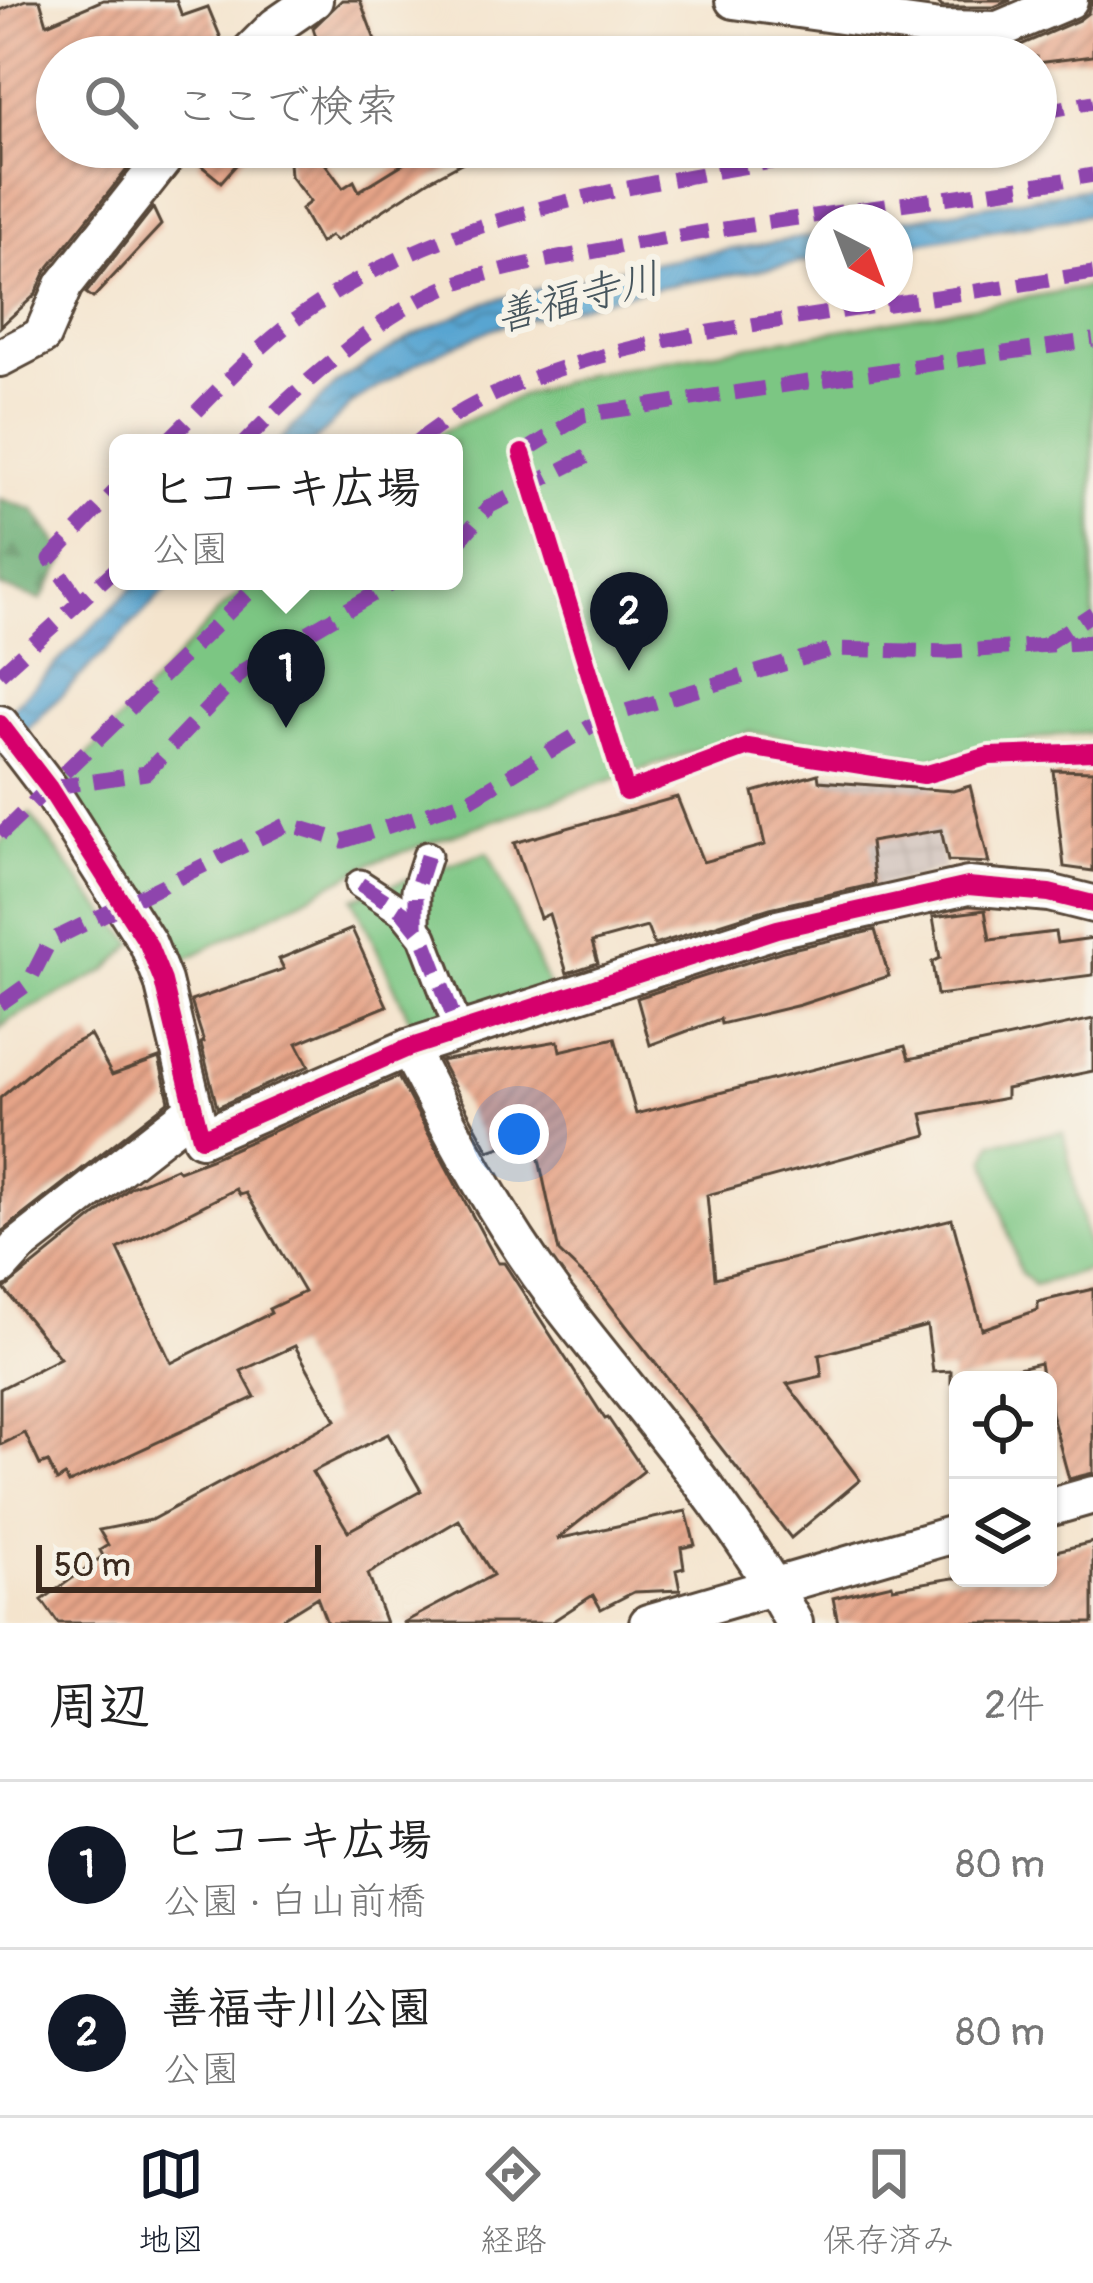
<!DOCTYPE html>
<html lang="ja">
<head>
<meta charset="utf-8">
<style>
	:root { --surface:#fff; --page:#f6f6f6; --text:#222; --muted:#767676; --line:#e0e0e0; --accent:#111827 }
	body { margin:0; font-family:Pangolin,"Klee One",sans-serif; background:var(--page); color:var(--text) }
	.controls { position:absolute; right:36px; bottom:36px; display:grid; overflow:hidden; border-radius:18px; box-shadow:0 3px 9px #0004 }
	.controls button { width:108px; height:108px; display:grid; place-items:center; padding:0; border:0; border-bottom:3px solid var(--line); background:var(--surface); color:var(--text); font:60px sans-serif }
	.compass { position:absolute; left:805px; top:204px; width:108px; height:108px; border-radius:50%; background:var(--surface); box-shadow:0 3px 9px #0004; rotate:138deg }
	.scale { position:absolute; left:36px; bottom:30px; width:285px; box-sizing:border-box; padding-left:12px; border:6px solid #3b2a1e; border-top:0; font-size:33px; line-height:42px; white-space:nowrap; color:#3b2a1e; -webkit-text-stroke:9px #f7f3e8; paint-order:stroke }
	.you { position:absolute; left:519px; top:1134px; width:42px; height:42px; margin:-30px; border:9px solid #fff; border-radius:50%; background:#1a73e8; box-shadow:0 0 0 18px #1a73e833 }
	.badge { display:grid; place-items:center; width:78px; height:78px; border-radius:50%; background:var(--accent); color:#fff; font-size:39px; font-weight:700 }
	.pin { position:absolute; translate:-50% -99px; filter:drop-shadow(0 3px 6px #0008) }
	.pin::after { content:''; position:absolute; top:63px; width:42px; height:36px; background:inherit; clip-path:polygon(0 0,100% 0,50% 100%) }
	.popup { position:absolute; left:109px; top:434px; width:354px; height:156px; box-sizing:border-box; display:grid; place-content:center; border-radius:18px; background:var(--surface); filter:drop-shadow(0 3px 9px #0005); font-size:39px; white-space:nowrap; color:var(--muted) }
	.popup b { font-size:45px; color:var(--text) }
	.popup::after { content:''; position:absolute; left:50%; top:100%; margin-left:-24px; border:24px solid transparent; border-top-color:var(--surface) }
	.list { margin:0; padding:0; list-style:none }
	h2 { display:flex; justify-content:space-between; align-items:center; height:156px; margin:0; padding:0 48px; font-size:51px }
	h2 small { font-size:39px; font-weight:400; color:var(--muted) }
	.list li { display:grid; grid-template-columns:78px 1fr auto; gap:36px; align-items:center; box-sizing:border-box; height:168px; padding:0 48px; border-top:3px solid var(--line) }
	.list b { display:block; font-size:45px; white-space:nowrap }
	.list p { margin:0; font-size:39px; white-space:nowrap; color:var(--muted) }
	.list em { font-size:39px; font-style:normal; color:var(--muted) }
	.icon { flex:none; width:66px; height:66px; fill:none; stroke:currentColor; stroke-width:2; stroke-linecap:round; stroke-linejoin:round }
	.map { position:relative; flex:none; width:1093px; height:1623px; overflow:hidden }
	.search { position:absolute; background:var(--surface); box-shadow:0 3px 9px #0004; left:36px; right:36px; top:36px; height:132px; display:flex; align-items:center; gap:30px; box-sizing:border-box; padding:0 42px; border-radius:66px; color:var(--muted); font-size:45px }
	.sheet { height:492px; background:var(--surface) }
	nav { display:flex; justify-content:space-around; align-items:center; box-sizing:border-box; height:168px; border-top:3px solid var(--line); background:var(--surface); font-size:33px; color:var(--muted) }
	nav a { display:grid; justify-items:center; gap:6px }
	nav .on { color:var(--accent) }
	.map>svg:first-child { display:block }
</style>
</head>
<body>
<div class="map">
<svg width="1093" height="1623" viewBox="0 0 1093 1623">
	<defs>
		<pattern id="industrial-grid" width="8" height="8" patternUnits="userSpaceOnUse" patternTransform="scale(3)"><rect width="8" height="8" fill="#cfc0ba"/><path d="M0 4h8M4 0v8" fill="none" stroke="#b3a59f"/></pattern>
		<pattern id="forest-firs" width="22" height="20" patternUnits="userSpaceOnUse" patternTransform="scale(3)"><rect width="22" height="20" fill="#65ab71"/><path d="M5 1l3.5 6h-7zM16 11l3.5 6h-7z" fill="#548b5c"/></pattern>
		<pattern id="water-waves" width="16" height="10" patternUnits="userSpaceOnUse" patternTransform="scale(3)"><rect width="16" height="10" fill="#59a5d1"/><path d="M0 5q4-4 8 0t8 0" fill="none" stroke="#4b87a9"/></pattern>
		<pattern id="building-hatch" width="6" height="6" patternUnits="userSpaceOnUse" patternTransform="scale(3)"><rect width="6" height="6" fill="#e6a488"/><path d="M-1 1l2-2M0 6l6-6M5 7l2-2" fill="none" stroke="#bc866f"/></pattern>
	</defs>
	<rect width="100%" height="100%" fill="#f7f3e8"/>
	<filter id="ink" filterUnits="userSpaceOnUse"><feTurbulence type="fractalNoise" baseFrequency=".00833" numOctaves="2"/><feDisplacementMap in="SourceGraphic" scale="24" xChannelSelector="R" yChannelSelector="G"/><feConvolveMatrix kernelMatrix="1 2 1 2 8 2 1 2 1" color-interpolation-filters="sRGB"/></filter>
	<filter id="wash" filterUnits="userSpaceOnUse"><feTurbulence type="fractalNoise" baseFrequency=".004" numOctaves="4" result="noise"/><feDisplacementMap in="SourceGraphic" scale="48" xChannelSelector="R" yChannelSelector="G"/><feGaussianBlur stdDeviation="2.7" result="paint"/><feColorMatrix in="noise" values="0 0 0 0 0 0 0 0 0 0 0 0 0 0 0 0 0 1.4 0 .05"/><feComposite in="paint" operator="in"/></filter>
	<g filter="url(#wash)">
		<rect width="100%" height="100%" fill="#f4e4cd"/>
		<polygon fill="url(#industrial-grid)" points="827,773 933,782 944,869 846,896"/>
		<polygon fill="url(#forest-firs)" stroke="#506a48" stroke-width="3" points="0,499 34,510 67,557 41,600 0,587"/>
		<g fill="#7cc683" stroke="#5c7850" stroke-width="3">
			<polygon points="1093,286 1093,733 1057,735 929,759 749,732 374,862 173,966 116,882 66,779 220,610 254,581 454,581 454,443 417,443 521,396 587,374"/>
			<polygon points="30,814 94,900 134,943 107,970 9,1020 0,1030 0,843"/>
			<polygon points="488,852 549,987 415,1031 353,898"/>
			<polygon points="1063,1132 1093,1269 1034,1285 1020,1272 986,1159 993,1142"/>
		</g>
		<g fill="url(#water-waves)" stroke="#4a6878" stroke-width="3">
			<polygon points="1093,187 1093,214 895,247 895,222 891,222"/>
			<polygon points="823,234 823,259 637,291 496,327 424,359 354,402 313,443 277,443 338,382 412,336 487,302 632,266"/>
			<polygon points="139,581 175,581 0,757 0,720"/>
		</g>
		<g id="blocks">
			<g fill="url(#building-hatch)" fill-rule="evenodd">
				<polygon points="26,0 40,0 47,24 103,0 176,0 182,16 208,7 225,48 223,57 57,57 57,147 126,147 133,162 46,271 35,295 0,327 0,10"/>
				<polygon points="342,0 360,0 375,40 322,56 313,28"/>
				<polygon points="936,0 1011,0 994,7 942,7"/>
				<polygon points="1091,0 1093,0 1093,56 1036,63 1036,57 948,57 947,52 1007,51 1079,20 1088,13"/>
				<polygon points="213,147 252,147 221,182 198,163"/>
				<polygon points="288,147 313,147 343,188 354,181 359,191 414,157 408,147 491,147 428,181 336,241 330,236 320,243 301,209 310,202 290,176"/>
				<polygon points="153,208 161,225 93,298 86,293"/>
				<polygon points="1053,770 1093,771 1093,871 1064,867"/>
				<polygon points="818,774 819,781 953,791 970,786 989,863 948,861 941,830 870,842 875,884 770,908 654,945 647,927 592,942 598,963 567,973 549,914 540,918 514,843 677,797 703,862 765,845 753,792"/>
				<polygon points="985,910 990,940 1055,932 1057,943 1093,938 1093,975 937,995 932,962 940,958 933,917"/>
				<polygon points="352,929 387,1006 297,1043 309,1066 217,1107 201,1043 204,1042 191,1001 284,969 279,959"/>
				<polygon points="875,930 889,976 800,1005 721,1024 720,1019 650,1045 637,998 783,951"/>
				<polygon points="1093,1019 1093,1071 1006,1089 1006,1098 922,1114 927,1135 707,1195 715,1278 952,1219 982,1329 1038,1310 1038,1302 1093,1289 1093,1473 1069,1479 1051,1413 1048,1380 1043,1380 1040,1363 951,1383 951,1371 933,1372 927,1326 819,1355 822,1376 787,1384 860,1480 791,1538 597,1288 559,1252 534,1136 489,1151 440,1061 558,1041 560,1051 615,1038 636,1114 905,1046 909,1059"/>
				<polygon points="90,1035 112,1075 159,1058 169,1101 0,1233 0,1098 51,1055"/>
				<path d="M 398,1077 L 498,1263 L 504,1263 L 605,1419 L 608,1418 L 644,1471 L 557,1539 L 686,1511 L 695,1545 L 681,1548 L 684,1568 L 676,1570 L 680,1590 L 634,1592 L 601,1609 L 593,1595 L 550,1623 L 403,1623 L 493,1575 L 459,1520 L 368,1574 L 386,1623 L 327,1623 L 317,1597 L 275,1623 L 58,1623 L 42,1600 L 103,1556 L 100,1550 L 108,1545 L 99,1530 L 151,1520 L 336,1420 L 295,1346 L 241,1371 L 255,1397 L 69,1483 L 65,1476 L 57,1481 L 48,1462 L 40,1465 L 25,1433 L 0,1445 L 0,1389 L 60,1358 L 4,1289 L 131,1187 L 176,1168 L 179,1171 L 210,1159 ZM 236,1189 L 240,1195 L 246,1193 L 304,1292 L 269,1309 L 271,1313 L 171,1363 L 118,1249 ZM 388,1434 L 421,1491 L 348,1531 L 312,1472 Z"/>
				<polygon points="1093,1542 1093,1623 838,1623 833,1598 892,1584 893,1588 953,1578 1048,1578 1048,1553"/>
			</g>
		</g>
	</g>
	<g filter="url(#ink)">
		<use href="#blocks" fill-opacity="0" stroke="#574638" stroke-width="3"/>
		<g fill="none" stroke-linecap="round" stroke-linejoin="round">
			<g stroke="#574638" stroke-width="33">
				<g id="pedestrian">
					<polyline points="360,884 403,912 423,937 459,1031"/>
					<polyline points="416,927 416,890 427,856"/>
				</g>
			</g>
			<g stroke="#574638" stroke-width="42">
				<g id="minor">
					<polyline points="734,0 940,29 998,30 1069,0"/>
					<polyline points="245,57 276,26 314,0"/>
					<polyline points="0,358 42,336 64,285 173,147"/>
					<polyline points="0,724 49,788 148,944 163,981 201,1138 408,1048 777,929 968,886 1049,893 1093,904"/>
					<path d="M 408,1048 C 453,1135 498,1220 557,1299 C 638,1405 730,1505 794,1623"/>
					<polyline points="0,1267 19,1246 192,1111"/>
					<polyline points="1048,1508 1093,1495"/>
					<polyline points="648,1623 958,1533"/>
				</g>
			</g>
			<use href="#pedestrian" stroke="#fff" stroke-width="27"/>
			<use href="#minor" stroke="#fff" stroke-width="36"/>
			<g stroke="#8e44ad" stroke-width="15" stroke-dasharray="30 15" stroke-linecap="butt">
				<polyline points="1036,113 1093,102"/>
				<path d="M 165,443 C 207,403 246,357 292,322 C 454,201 664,183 857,147"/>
				<path d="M 244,443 C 295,389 384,310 454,284 C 508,265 567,257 623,246 C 779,217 937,202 1093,175"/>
				<path d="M 416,443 C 525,353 713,331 849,310 C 930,298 1012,286 1093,273"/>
				<polyline points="522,453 583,415 1093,340"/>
				<polyline points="454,547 490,506 586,457"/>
				<polyline points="79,600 50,559 118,488"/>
				<polyline points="1043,646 1093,613"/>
				<polyline points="0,674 118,567"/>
				<polyline points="49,788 146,773 244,670 396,581"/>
				<polyline points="0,835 261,581"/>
				<polyline points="360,884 403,912 423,937 459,1031"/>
				<polyline points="416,927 416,890 427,856"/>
				<polyline points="0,1004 28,984 50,941 288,824 343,841 471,799 606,717 834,649 948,652 1093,642"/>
			</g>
			<g stroke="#f7f3e8" stroke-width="26">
				<g id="cycleway">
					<polyline points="522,453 626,792 748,747 924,775 989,756 1093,752"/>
					<polyline points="0,724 49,788 148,944 163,981 201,1138 408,1048 777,929 968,886 1049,893 1093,904"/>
				</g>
			</g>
			<use href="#cycleway" stroke="#d6006c" stroke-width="18"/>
		</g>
	</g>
	<g text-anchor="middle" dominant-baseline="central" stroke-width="12" stroke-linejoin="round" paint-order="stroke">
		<g font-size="42" font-style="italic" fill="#46555d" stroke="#f7f3e8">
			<text transform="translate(578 298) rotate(-14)">善福寺川</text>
		</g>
	</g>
</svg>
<div class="controls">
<button><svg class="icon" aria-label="locate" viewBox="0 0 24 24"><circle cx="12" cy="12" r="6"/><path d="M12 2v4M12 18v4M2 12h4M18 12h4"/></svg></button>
<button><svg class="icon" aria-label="layers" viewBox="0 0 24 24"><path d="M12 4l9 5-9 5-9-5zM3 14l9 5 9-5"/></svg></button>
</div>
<svg class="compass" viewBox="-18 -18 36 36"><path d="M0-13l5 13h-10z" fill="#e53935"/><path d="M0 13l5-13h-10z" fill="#767676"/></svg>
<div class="scale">50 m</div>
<div class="you"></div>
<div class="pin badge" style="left:286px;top:728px">1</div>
<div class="popup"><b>ヒコーキ広場</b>公園</div>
<div class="pin badge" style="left:629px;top:671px">2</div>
<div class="search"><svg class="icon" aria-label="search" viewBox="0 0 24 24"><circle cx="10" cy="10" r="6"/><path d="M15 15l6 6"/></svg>ここで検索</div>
</div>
<section class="sheet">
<h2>周辺<small>2件</small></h2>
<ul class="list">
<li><span class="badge">1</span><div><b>ヒコーキ広場</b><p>公園 · 白山前橋</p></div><em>80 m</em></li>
<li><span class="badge">2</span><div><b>善福寺川公園</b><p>公園</p></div><em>80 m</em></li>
</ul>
</section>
<nav>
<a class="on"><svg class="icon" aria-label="map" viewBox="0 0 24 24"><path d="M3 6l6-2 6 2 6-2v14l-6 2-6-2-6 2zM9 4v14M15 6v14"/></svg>地図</a>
<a><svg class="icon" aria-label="directions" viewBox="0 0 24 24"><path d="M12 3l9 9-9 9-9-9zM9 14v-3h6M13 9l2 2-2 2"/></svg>経路</a>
<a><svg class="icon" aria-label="saved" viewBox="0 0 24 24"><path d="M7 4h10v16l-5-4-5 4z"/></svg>保存済み</a>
</nav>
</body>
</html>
